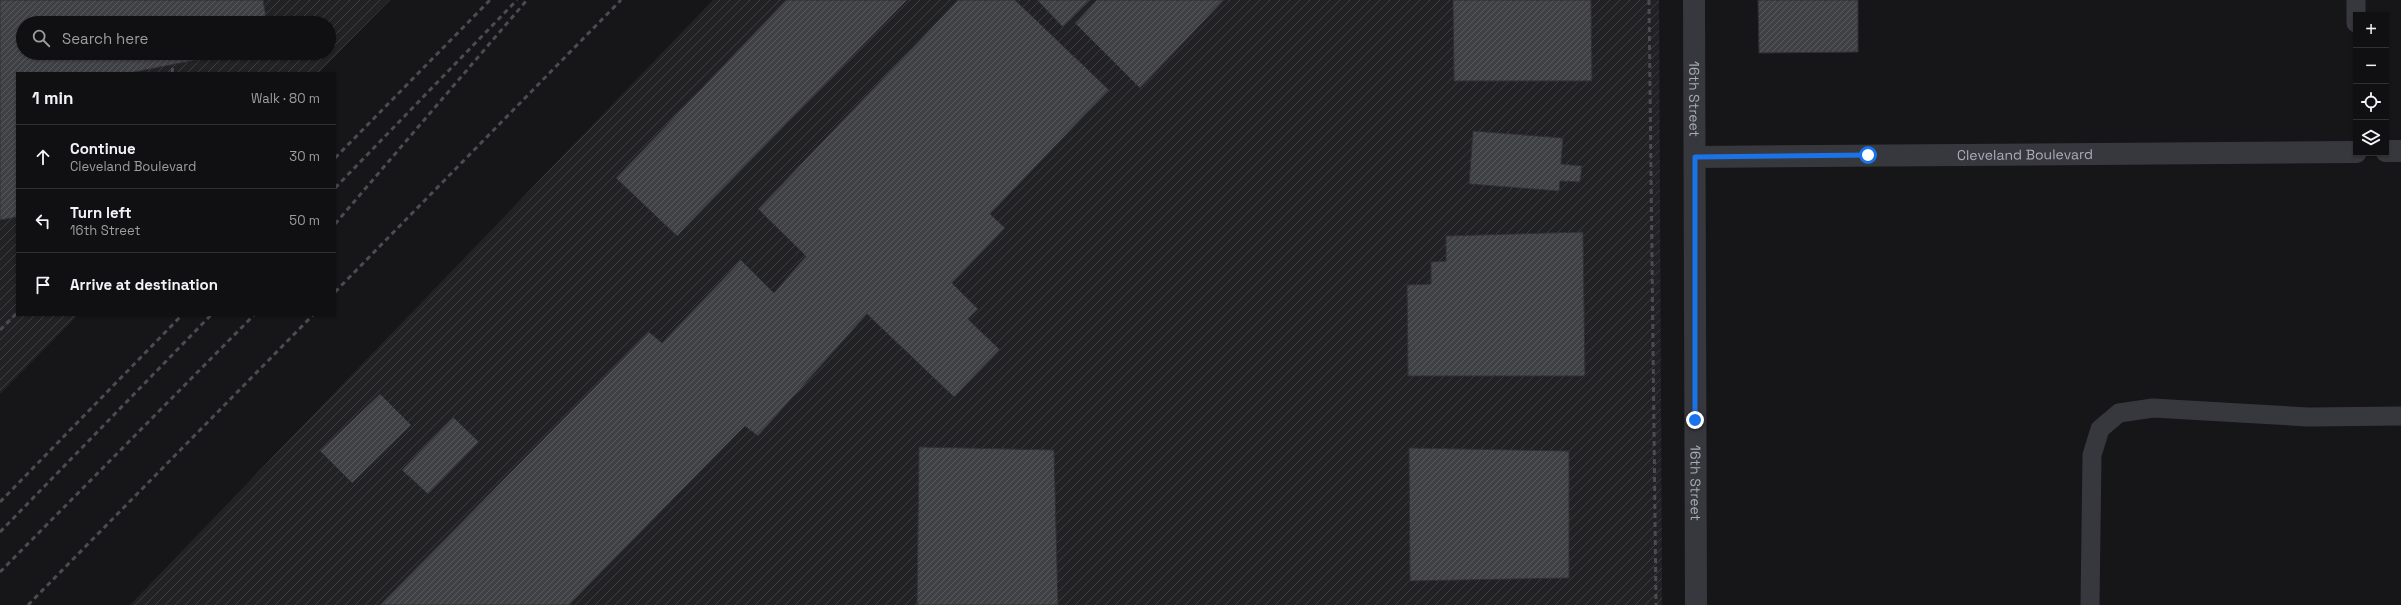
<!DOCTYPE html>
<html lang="en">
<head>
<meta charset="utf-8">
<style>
	:root { --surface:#101012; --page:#1e1e20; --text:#f1f3f6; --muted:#9c9d9f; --line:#303032 }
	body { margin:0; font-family:"Space Grotesk",sans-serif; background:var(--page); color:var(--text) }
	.controls { position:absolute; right:12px; top:12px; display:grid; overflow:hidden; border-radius:0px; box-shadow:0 1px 3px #0004 }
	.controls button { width:36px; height:36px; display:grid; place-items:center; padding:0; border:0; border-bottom:1px solid var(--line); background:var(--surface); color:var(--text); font:20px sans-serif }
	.stop { position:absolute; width:12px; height:12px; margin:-9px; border:3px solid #1a73e8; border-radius:50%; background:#fff }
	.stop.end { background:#1a73e8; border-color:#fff; box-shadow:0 1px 4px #0008 }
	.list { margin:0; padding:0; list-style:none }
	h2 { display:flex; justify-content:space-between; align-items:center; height:52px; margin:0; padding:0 16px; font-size:17px }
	h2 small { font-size:13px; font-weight:400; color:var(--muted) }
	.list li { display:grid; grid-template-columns:26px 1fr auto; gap:12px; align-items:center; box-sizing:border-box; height:64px; padding:0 16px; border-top:1px solid var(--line) }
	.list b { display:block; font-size:15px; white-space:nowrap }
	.list p { margin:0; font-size:13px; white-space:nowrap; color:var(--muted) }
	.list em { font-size:13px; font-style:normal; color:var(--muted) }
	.icon { flex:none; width:22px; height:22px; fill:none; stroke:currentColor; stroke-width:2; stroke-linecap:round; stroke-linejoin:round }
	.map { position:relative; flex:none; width:2401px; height:605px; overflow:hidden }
	.search { position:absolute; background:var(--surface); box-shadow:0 1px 3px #0004; left:16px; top:16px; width:320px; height:44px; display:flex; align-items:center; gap:10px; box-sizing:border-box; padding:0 14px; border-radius:22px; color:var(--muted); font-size:15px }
	.panel { position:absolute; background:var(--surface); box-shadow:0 1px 3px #0004; left:16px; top:72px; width:320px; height:244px; border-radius:0px }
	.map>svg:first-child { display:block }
</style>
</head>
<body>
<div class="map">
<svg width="2401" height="605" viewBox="0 0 2401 605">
	<defs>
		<pattern id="industrial-furrows" width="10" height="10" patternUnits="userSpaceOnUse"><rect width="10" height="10" fill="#222225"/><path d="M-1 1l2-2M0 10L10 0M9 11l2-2" fill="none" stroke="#3f3f43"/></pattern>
		<pattern id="building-hatch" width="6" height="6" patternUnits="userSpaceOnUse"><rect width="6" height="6" fill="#404145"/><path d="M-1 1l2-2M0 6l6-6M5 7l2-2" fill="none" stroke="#595a5e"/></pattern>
	</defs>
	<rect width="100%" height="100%" fill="#161618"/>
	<g fill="url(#industrial-furrows)" fill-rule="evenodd">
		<path d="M 0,0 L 390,0 L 318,73 L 17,73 L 17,315 L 78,315 L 0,394 ZM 23,23 L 329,23 L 329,53 L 23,53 Z"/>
		<polygon points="713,0 1659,0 1662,605 130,605"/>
	</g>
	<g fill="url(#building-hatch)" stroke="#303034">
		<polygon points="0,0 263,0 267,23 23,23 23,53 232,53 129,73 17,73 17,217 0,220"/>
		<polygon points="786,0 907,0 677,236 616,178"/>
		<polygon points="958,0 1015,0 1109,90 990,214 1005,228 952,283 978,309 968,319 1000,350 954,397 867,314 758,436 745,426 569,605 380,605 649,332 662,343 741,260 774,293 806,256 758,209"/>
		<polygon points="1037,0 1089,0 1063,27"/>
		<polygon points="1097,0 1224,0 1140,88 1075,23"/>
		<polygon points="1453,0 1591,0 1592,81 1454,81"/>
		<polygon points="1758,0 1858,0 1858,52 1759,53"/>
		<polygon points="1473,131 1563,138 1561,164 1582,166 1580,182 1560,181 1559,191 1469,184"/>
		<polygon points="1583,232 1585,376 1408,376 1407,285 1431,284 1431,262 1446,261 1446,236"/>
		<polygon points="380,394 411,425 352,483 320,451"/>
		<polygon points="453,417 479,442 428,494 402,470"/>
		<polygon points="919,447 1054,450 1058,605 917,605"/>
		<polygon points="1409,448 1569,451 1569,578 1410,581"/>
	</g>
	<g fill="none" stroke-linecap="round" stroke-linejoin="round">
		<g stroke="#37383d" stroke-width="19">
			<polyline points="2356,0 2356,23"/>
			<polyline points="2090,605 2092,455 2100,429 2119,413 2153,408 2308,417 2401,416"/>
		</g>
		<g stroke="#37383d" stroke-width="22">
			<path id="s1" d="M 1694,0 L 1696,605"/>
			<polyline points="2386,151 2401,151"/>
			<path id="s2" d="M 1695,157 L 2356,152"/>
		</g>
		<g stroke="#4a4c52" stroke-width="3" stroke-dasharray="5 4" stroke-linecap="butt">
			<polyline points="1649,0 1656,605"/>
			<polyline points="172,73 173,65"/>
			<polyline points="335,158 490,0"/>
			<polyline points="335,188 517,0"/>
			<polyline points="335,224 527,0"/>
			<polyline points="335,292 621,0"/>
			<polyline points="0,330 17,313"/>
			<polyline points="0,502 182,315"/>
			<polyline points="0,532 211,315"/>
			<polyline points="0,572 254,315"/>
			<polyline points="28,605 313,315"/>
		</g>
	</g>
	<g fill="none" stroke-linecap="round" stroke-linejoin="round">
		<polyline stroke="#1a73e8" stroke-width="5" points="1695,420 1695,157 1868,155"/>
	</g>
	<g text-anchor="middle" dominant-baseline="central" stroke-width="4" stroke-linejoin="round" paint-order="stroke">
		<g font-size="14" fill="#a8adb8" stroke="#111113">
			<text stroke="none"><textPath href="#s1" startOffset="99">16th Street</textPath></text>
			<text stroke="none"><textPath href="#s2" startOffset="330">Cleveland Boulevard</textPath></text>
			<text stroke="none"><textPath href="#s1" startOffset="483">16th Street</textPath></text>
		</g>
	</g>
</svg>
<div class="controls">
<button>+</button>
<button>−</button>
<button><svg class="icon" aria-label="locate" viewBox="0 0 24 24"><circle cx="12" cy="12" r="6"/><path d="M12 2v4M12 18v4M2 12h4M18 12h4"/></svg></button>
<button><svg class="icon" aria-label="layers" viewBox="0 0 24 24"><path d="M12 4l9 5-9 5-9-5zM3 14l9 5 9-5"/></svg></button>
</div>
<div class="stop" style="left:1868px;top:155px"></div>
<div class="stop end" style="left:1695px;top:420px"></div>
<div class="search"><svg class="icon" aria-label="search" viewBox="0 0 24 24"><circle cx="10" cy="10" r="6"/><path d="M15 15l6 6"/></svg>Search here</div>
<section class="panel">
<h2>1 min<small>Walk · 80 m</small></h2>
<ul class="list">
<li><svg class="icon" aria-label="ahead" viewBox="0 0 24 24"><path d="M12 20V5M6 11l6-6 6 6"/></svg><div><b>Continue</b><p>Cleveland Boulevard</p></div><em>30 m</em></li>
<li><svg class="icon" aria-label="left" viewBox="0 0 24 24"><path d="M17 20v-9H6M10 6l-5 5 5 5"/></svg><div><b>Turn left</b><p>16th Street</p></div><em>50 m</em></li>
<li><svg class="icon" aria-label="arrive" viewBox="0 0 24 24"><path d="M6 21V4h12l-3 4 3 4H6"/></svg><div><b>Arrive at destination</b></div></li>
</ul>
</section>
</div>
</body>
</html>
